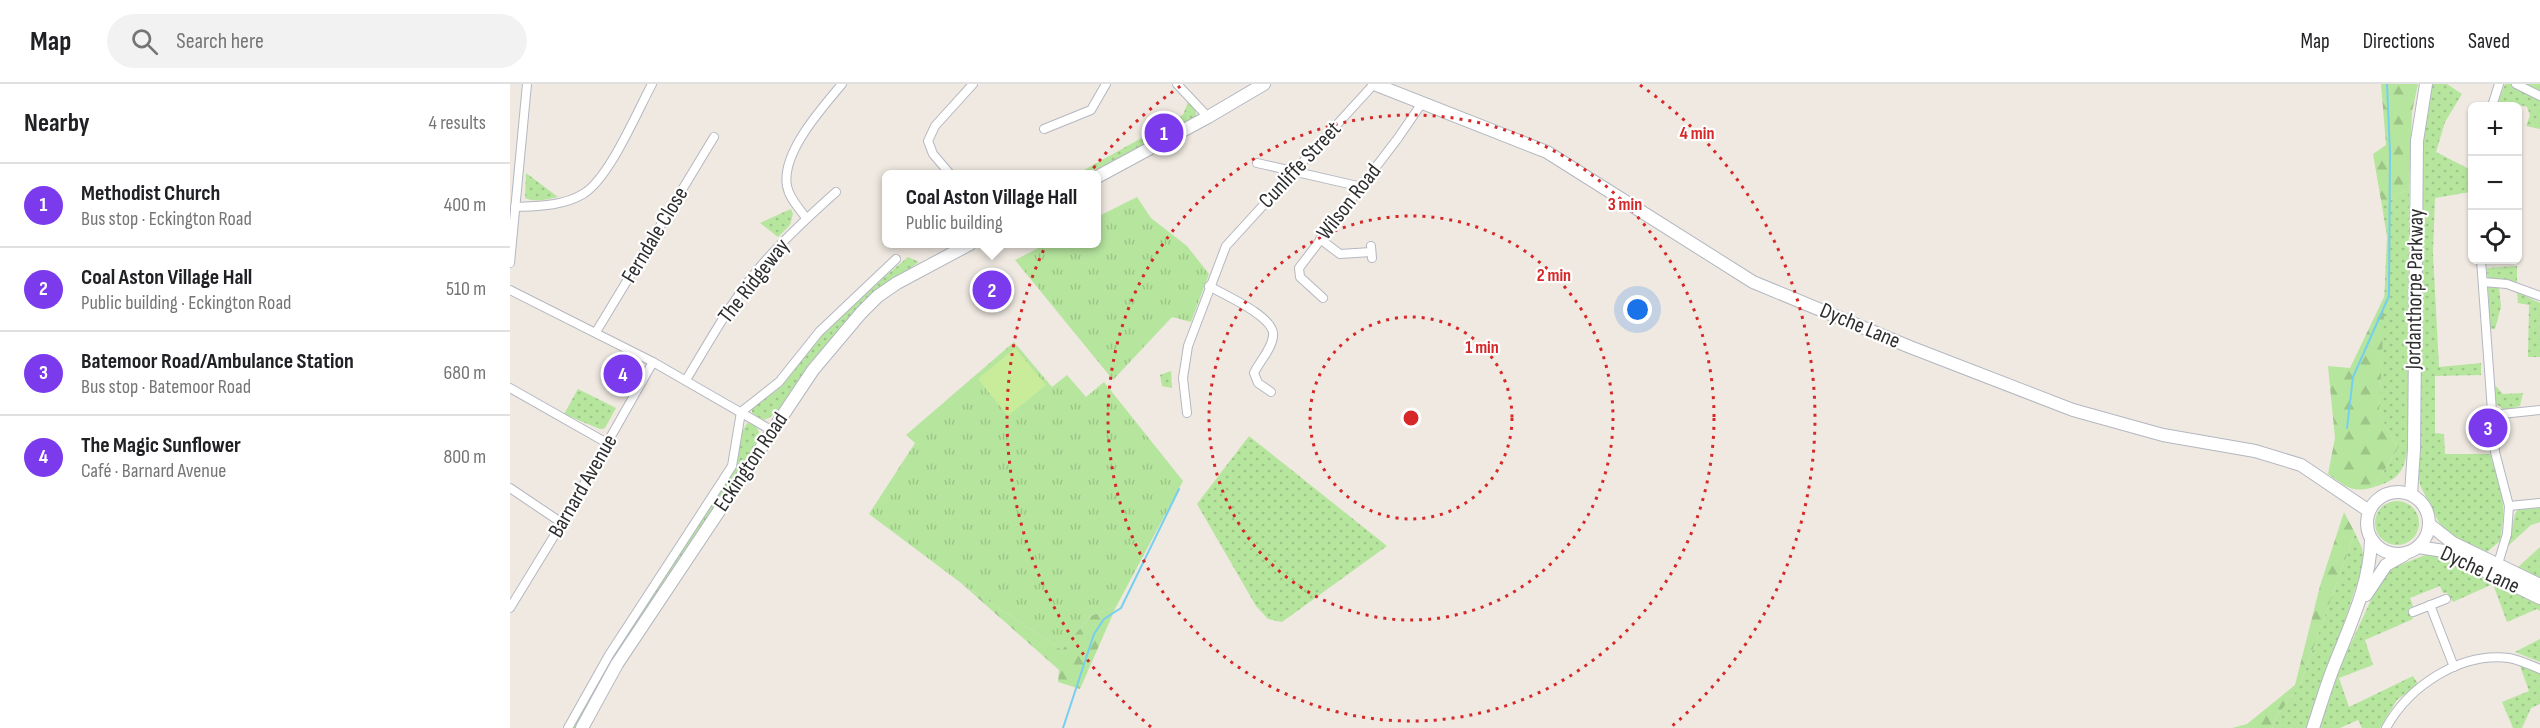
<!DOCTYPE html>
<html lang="en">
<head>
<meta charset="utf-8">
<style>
	:root { --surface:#fff; --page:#f2f2f2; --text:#202124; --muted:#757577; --line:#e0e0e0; --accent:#7c3aed }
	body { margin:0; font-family:"Sofia Sans Condensed",sans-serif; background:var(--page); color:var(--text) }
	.controls { position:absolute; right:18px; top:18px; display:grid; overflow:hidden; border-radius:9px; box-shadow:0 2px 4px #0004 }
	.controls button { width:54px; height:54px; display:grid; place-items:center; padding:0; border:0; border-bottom:2px solid var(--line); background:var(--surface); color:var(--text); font:30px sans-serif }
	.you { position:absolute; left:1128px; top:226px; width:21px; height:21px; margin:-15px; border:4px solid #fff; border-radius:50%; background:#1a73e8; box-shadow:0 0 0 9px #1a73e833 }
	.badge { display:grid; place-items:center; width:39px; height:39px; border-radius:50%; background:var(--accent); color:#fff; font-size:20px; font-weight:700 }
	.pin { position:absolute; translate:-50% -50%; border:3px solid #fff; box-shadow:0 2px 6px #0006 }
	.popup { position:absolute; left:372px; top:86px; width:219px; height:78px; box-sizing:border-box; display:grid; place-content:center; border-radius:9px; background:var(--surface); filter:drop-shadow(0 2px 4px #0005); font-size:20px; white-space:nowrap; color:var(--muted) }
	.popup b { font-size:22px; color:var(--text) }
	.popup::after { content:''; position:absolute; left:50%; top:100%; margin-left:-12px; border:12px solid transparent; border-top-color:var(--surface) }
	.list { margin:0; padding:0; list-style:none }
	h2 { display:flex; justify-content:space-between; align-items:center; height:78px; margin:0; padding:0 24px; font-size:26px }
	h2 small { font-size:20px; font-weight:400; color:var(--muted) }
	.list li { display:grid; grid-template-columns:39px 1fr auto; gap:18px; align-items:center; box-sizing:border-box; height:84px; padding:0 24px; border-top:2px solid var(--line) }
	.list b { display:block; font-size:22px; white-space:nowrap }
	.list p { margin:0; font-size:20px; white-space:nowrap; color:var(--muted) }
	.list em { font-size:20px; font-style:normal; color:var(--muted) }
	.icon { flex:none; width:33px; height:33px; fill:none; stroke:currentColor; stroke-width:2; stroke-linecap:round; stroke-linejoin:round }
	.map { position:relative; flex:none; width:2030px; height:644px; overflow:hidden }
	header { display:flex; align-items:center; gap:36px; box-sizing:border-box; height:84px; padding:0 30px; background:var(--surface); border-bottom:2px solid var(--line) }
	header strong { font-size:28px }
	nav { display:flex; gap:33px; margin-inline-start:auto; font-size:21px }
	.search { width:420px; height:54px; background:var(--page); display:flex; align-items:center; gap:15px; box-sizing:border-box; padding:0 21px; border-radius:33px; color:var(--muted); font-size:22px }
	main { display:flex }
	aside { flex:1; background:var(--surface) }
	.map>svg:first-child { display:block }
</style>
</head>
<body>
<header>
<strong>Map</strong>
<div class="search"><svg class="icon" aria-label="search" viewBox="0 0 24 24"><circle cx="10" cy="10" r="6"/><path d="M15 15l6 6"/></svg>Search here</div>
<nav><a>Map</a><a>Directions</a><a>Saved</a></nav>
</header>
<main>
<aside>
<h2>Nearby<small>4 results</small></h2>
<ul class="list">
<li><span class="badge">1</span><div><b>Methodist Church</b><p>Bus stop · Eckington Road</p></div><em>400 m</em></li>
<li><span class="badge">2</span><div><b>Coal Aston Village Hall</b><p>Public building · Eckington Road</p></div><em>510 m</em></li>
<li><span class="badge">3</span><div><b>Batemoor Road/Ambulance Station</b><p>Bus stop · Batemoor Road</p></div><em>680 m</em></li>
<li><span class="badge">4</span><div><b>The Magic Sunflower</b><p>Café · Barnard Avenue</p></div><em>800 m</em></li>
</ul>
</aside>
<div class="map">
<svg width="2030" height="644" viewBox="0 0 2030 644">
	<defs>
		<pattern id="grass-dots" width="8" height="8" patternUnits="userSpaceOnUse" patternTransform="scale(1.5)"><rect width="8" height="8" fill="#b6e59e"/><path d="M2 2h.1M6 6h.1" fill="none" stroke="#9dc588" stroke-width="1.8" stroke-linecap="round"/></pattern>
		<pattern id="forest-firs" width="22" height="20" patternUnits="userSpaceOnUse" patternTransform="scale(1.5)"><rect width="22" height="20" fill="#b6e59e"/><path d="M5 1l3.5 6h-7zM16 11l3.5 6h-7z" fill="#9dc588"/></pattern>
		<pattern id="park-tufts" width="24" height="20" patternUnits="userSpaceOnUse" patternTransform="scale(1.5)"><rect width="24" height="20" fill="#b6e59e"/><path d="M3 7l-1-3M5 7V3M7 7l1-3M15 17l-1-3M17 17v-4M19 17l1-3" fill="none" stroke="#9dc588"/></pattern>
	</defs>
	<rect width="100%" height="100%" fill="#efe9e1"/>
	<g fill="url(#grass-dots)">
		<path d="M 1922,0 L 1937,0 L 1952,10 L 1935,38 L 1926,68 L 1961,86 L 1960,108 L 1925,114 L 1923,170 L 1929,283 L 1971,279 L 1971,291 L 1925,292 L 1925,349 L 1934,350 L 1935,370 L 1980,370 C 1992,405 1997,419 1990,457 L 1977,468 L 1939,451 L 1928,437 L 1910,401 L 1909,394 L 1911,56 Z"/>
		<polygon points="1995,0 2030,0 2030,45 2016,42 2020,31 2017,23 1999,18 1995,22 1987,20"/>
		<polygon points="678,18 685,25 687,33 583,90 565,91 673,31"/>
		<path d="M 16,89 L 48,113 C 38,115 25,119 15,114 Z"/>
		<path d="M 1899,104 L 1898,359 C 1895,386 1891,395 1864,403 L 1888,364 L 1869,330 L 1877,153 L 1872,122 Z"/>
		<polygon points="281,125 283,130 280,141 268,153 250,139"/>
		<polygon points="398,173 409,178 355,215 308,272 269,326 259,334 253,336 242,329 242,324 267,306 305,257 352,212"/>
		<polygon points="2007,182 2007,199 1989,203 1991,223 1985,245 1980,245 1977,184"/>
		<polygon points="2007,208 2030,219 2030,273 2018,273 2019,221 2008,219"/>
		<polygon points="661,287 662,304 652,302 650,291"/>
		<polygon points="1984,300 1993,310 2013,309 2010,322 1995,326 1986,320"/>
		<polygon points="68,305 106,324 95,344 90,345 54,330"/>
		<path d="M 237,339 C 245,340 249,345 250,352 L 66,644 L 61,644 L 105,565 L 226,380 L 232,348 Z"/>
		<polygon points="739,352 877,462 772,538 758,535 746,522 687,420"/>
		<circle cx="1887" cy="439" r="22"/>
		<polygon points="2030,424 2030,438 2021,441 1998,462 2005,430 2008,425"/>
		<polygon points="1845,449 1852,464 1854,478 1800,644 1762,644 1767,632 1789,603"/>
		<polygon points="2030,463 2030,496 2007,484"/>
		<polygon points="1918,470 1932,474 1983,500 2030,519 2030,527 2027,525 1997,538 1983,500 1943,518 1937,509 1933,509 1930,502 1900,514 1903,522 1899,524 1903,535 1855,556 1863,581 1829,594 1839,623 1903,592 1908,600 1887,616 1870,644 1852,644 1848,636 1830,644 1808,644 1825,593 1870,497 1882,484"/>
		<polygon points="2030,555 2030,578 2005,568"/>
		<polygon points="2010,582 2030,589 2030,620 2021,624 2012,644 2003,644 1992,618 2019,607"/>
	</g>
	<g fill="url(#forest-firs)">
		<polygon points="1871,0 1908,0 1902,28 1899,104 1872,122 1863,70 1876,61"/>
		<path d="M 1875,211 L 1869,330 L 1888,364 L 1864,403 C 1842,410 1835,402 1818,390 L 1825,354 L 1818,282 L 1840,284 Z"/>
		<polygon points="1834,428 1845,449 1789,603 1767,632 1762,644 1722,644 1737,640 1785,601 1810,502"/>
		<polygon points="451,499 552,566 580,532 606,523 570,605 548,598 549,586"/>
	</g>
	<g fill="url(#park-tufts)">
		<polygon points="627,113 641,134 677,162 699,190 681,238 662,233 603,296 505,176 536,160 587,160 587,133"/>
		<polygon points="504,258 542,303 557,291 576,313 594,298 673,397 606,523 580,532 552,566 451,499 359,430 405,359 396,351"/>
	</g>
	<polygon fill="#c9ec9a" points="505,264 536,301 498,332 468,295"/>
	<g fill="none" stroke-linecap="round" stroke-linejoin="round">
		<g stroke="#75cff0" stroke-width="2">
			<polyline points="1837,344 1843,293 1879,212 1880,68 1877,0"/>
			<polyline points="553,644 584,550 594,535 611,524 669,405"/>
		</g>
		<g stroke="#b4b7c1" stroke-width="10">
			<g id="street">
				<polyline points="667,0 698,33"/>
				<polyline points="2006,0 2030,12"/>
				<polyline points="1982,22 1989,0"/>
				<polyline points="534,45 581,26 596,0"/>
				<polyline points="747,79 852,103"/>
				<polyline points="441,91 423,70 418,57 425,42 463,0"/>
				<path d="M 5,123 C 28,122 53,122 73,110 C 99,95 127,28 142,0"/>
				<path d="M 296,134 C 289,124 279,114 277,102 C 271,69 312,24 332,0"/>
				<polyline points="810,155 830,170 861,168"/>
				<polyline points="861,162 862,174"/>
				<polyline points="1971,176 1985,368 1999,422 1997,450 1987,483"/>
				<polyline points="0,179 17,0"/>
				<polyline points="1973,198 1997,200 2030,212"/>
				<path d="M 699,202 C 714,211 766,233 763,252 C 762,265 749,278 744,289 L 748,299 L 761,308"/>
				<polyline points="0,206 143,278 261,346"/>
				<polyline points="813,214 790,193 789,184 888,54 912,19"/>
				<polyline points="86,248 204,53"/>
				<path d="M 176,296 C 199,258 221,218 250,183 C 273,156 299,132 326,108"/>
				<polyline points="0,304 97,359"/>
				<polyline points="677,329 673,294 678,262 716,162 864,0"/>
				<polyline points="1982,331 2030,326"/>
				<polyline points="0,404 52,439"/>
				<polyline points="1999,422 2030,419"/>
				<polyline points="1920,521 1944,583"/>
				<polyline points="0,524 52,439 143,278"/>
				<polyline points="1903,528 1936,515"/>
				<polyline points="58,644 99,571 222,382 231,328 269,298 309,248 386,175"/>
				<path d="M 1876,644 C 1899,602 1950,568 1999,574 C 2010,576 2020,581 2030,585"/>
			</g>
		</g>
		<g stroke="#b4b7c1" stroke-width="14">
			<g id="secondary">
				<polyline points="864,0 1037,68 1243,198 1400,263 1563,326 1653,351 1745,367 1791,381 1859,427"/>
				<polyline points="587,93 698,33 754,0"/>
				<circle cx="1888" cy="439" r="31"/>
				<polyline points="1901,410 1904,365 1907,57 1916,0"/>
				<polyline points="1920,441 1943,459 2030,501"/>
				<polyline points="1908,463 1934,467 2030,514"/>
				<polyline points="1856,511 1876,481 1894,471"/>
				<polyline points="72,644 107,580 303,286 351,229 368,212 387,199 460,160"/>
				<path d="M 1803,644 C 1810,623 1816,602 1824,582 C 1840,541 1860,500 1861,456"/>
			</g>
		</g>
		<use href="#street" stroke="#fff" stroke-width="8"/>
		<use href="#secondary" stroke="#fff" stroke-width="12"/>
	</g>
	<g fill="none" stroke="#d62828" stroke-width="3" stroke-dasharray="3 6">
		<circle cx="901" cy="334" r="101"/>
		<circle cx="901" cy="334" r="202"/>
		<circle cx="901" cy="334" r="303"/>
		<path d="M641 643A404 404 0 0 1 672 1M1130 1A404 404 0 0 1 1161 643"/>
	</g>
	<g text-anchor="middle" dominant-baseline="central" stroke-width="4.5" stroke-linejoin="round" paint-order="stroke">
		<g font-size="22" fill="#2e2e2e" stroke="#fff">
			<text transform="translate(790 81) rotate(-47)">Cunliffe Street</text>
			<text transform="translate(839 118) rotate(-52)">Wilson Road</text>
			<text transform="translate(145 151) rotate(-59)">Ferndale Close</text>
			<text transform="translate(244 197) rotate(-52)">The Ridgeway</text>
			<text transform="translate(1905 205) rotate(-89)">Jordanthorpe Parkway</text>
			<text transform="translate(1350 242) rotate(23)">Dyche Lane</text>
			<text transform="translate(241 378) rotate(-56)">Eckington Road</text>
			<text transform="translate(73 402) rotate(-60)">Barnard Avenue</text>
			<text transform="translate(1970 486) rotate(25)">Dyche Lane</text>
		</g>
	</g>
	<circle cx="901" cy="334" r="9" fill="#d62828" stroke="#fff" stroke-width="3"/>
	<g font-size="18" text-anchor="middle" font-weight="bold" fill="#d62828" stroke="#fff" stroke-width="4.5" stroke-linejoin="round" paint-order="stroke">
		<text x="1187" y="55">4 min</text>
		<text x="1115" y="126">3 min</text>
		<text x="1044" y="197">2 min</text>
		<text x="972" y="269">1 min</text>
	</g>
</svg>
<div class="controls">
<button>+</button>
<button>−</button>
<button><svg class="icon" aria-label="locate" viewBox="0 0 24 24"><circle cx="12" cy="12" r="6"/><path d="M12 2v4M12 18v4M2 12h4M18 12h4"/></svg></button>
</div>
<div class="you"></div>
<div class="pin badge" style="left:654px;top:49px">1</div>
<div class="pin badge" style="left:482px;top:206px">2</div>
<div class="popup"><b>Coal Aston Village Hall</b>Public building</div>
<div class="pin badge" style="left:1978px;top:344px">3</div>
<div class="pin badge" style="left:113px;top:290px">4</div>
</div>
</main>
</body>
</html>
